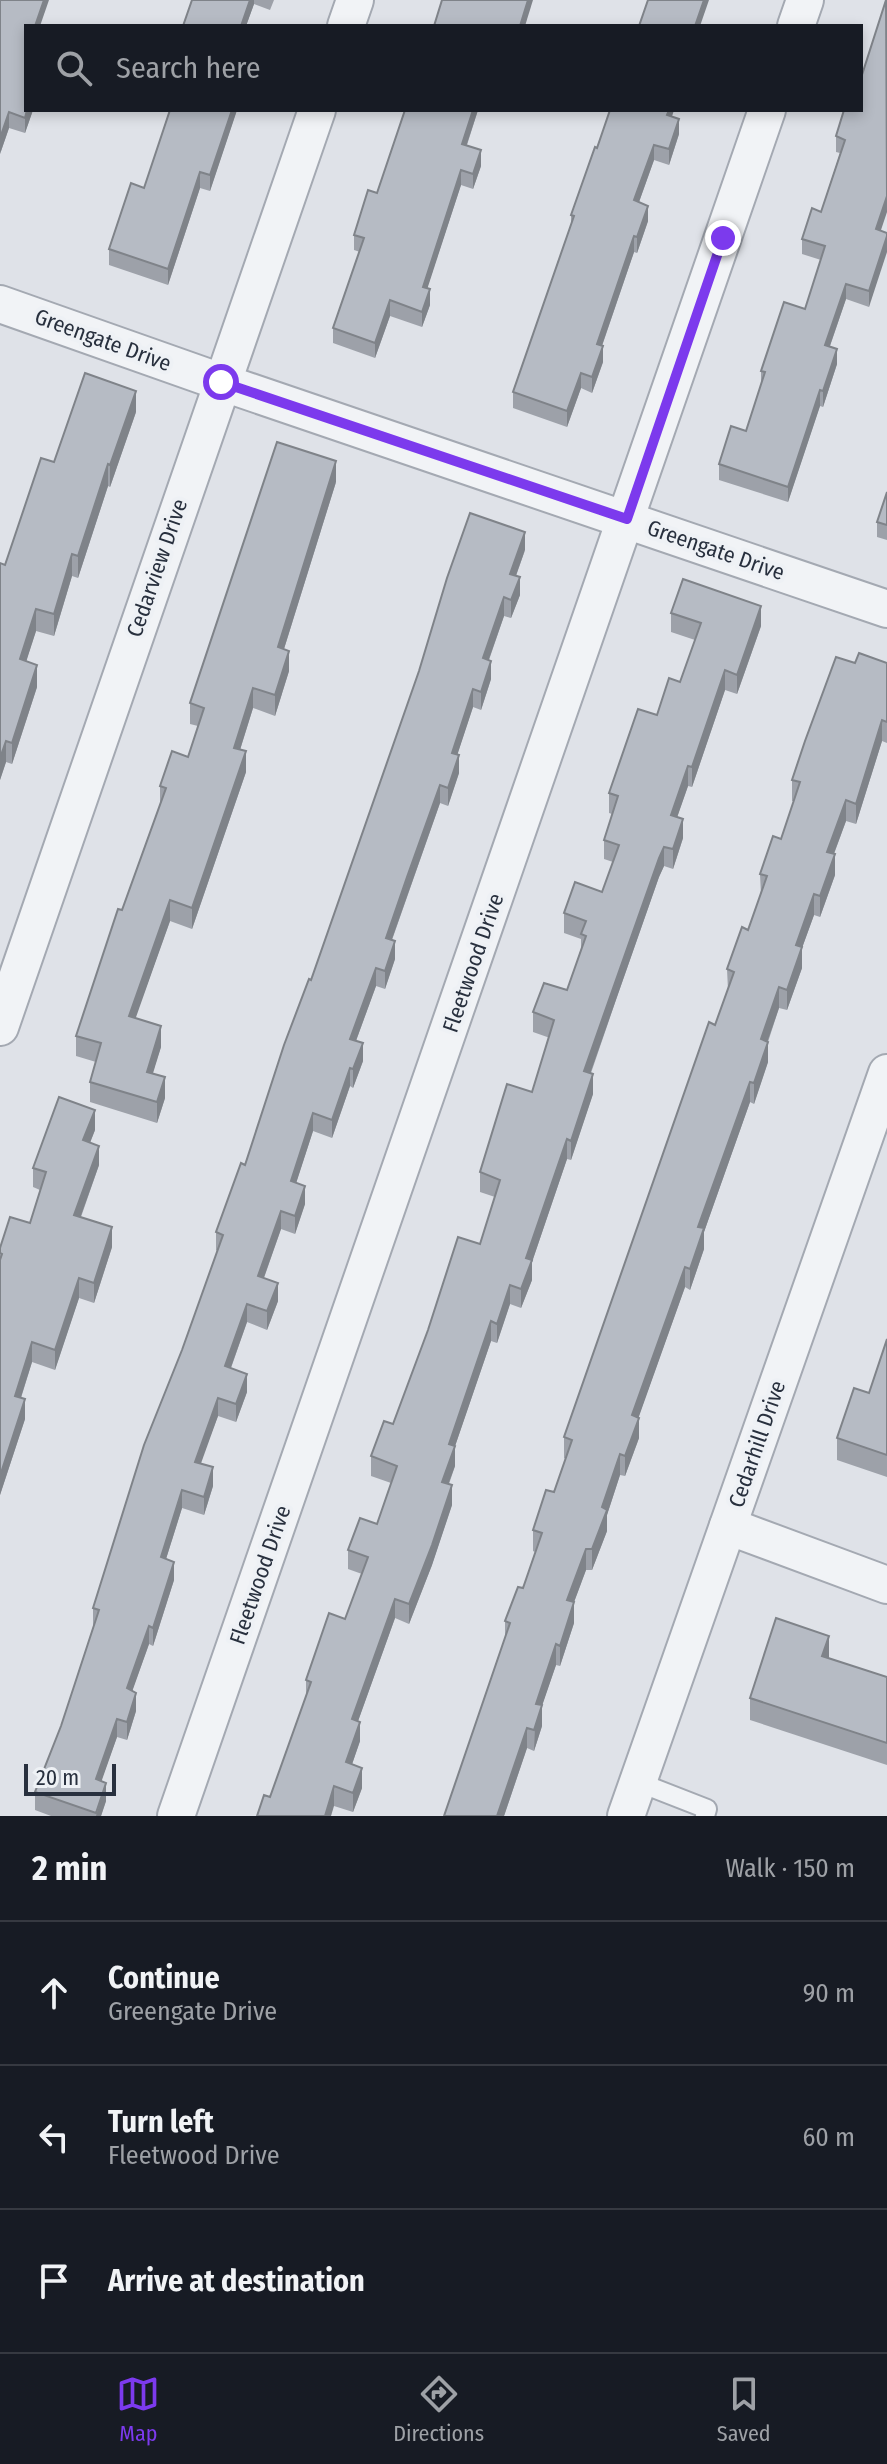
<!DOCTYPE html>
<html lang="en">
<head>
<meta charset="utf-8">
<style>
	:root { --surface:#171b24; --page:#242831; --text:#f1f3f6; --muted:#9ea1a6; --line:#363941; --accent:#7c3aed }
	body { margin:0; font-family:"Fira Sans Condensed",sans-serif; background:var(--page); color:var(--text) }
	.scale { position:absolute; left:24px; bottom:20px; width:92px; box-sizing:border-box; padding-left:8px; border:4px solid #28303e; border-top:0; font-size:22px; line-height:28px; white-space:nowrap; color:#28303e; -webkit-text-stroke:6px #eef1f5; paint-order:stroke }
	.stop { position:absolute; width:24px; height:24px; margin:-18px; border:6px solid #7c3aed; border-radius:50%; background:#fff }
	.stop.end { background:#7c3aed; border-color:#fff; box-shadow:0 2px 8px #0008 }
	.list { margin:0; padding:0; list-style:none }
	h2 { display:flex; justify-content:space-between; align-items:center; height:104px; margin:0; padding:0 32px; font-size:34px }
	h2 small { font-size:26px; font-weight:400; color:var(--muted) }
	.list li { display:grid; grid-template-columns:52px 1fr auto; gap:24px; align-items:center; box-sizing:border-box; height:144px; padding:0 32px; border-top:2px solid var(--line) }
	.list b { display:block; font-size:30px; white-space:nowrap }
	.list p { margin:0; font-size:26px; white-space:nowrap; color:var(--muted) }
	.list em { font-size:26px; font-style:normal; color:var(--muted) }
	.icon { flex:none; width:44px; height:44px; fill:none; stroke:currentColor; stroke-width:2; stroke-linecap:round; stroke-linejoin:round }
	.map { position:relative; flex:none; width:887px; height:1816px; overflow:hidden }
	.search { position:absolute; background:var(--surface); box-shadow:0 4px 12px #0003; left:24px; right:24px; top:24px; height:88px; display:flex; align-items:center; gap:20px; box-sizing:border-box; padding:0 28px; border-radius:0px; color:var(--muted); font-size:30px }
	.sheet { height:536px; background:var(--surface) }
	nav { display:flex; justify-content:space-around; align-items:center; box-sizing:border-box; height:112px; border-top:2px solid var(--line); background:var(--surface); font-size:22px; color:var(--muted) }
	nav a { display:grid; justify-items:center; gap:4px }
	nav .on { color:var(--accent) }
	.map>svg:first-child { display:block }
</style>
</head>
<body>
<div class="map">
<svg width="887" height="1816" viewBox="0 0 887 1816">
	<rect width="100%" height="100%" fill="#dfe2e8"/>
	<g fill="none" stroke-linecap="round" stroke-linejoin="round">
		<g stroke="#a4a9b2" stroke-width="22">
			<polyline id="lane" points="638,1782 707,1809 705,1816"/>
		</g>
		<g stroke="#a4a9b2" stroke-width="40">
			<g id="street">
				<polyline points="346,26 355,0"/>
				<polyline points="796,26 805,0"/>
				<polyline points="0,304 221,382 887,609"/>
				<polyline points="0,1027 317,110"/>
				<polyline points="728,1526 887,1585"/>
				<polyline points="176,1816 767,110"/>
				<polyline points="626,1816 887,1073"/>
			</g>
		</g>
		<use href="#lane" stroke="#f1f3f6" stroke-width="18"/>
		<use href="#street" stroke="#f1f3f6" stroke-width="36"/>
	</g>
	<g fill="#9da1a9">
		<polygon points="192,0 274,0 270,10 254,4 246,26 183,26"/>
		<polygon points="26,26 26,110 33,110 25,133 9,128 0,154"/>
		<polygon points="170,110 237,110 210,191 200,188 168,285 109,265 109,249 144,188"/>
		<polygon points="405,110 478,110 467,145 481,166 473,189 461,185 427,288 430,305 422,327 390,316 375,358 333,343 333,328 360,252 354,250 354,235 377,193"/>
		<polygon points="674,110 672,116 679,134 669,165 654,160 639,202 648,221 637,253 634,252 602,346 603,362 592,393 581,388 567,427 513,408 513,392 571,224 571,215 597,148"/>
		<polygon points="844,110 881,231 869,307 846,299 830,346 837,364 823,407 820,406 788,502 719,480 719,464 746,431 761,384 761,371 805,309 821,260 802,254 802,239 821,212 840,153 836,152 836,136"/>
		<polygon points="136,412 110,487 108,486 78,578 72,576 54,636 36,631 26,661 37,687 12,764 6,762 0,780 0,563 5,565 54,462"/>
		<polygon points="336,482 284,649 289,671 275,716 253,708 240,750 246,772 192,929 170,921 135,1018 161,1047 152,1074 165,1098 157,1123 90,1102 90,1082 96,1062 76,1056 76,1036 160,804 160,786 188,757 198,726 190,724 190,703"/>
		<polygon points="887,492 887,540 877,537 877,522"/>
		<polygon points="525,550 516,576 520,595 511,618 504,616 489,660 491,679 481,710 473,707 457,755 459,773 448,806 440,803 392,940 395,959 385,989 376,986 356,1041 363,1061 353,1088 350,1086 332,1138 313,1131 296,1183 305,1204 295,1234 281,1229 264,1278 278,1301 267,1330 247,1322 231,1368 247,1392 236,1422 218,1416 200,1463 213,1486 204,1515 182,1508 166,1559 174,1580 153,1646 149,1644 132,1691 136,1711 127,1740 117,1737 101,1781 106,1801 101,1816 51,1816 35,1810 35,1792 61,1726 93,1627 93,1608 217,1251 216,1250 216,1232 245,1165 311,980"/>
		<polygon points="671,613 761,626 737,694 725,690 692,787 688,786 677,817 683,838 673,869 664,866 659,877 617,997 591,1073 593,1094 571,1160 567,1159 532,1262 532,1280 521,1308 510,1304 497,1343 491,1341 455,1446 455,1466 449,1484 452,1505 432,1565 409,1624 395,1618 358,1721 360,1741 352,1764 362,1788 353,1812 334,1806 270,1797 306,1698 306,1680 345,1619 362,1574 348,1569 348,1550 377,1524 391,1483 371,1476 371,1456 393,1424 480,1244 495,1197 480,1192 480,1172 532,1092 550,1038 533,1032 533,1012 567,990 581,949 581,939 564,933 564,913 602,892 613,862 604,859 604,840 612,814 609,813 609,793 657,715 680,682 695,640 671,632"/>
		<polygon points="855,663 887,663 887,743 882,741 856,824 846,821 834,854 835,875 820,917 814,915 802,948 802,968 787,1010 779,1008 768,1042 768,1062 754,1104 750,1102 704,1232 704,1249 690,1290 685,1287 638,1418 639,1438 625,1476 620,1475 607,1515 607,1531 592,1570 586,1570 574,1602 574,1623 560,1666 556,1665 542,1705 542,1726 534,1751 527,1748 504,1816 444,1816 505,1637 505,1621 523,1588 535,1552 533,1551 533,1530 554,1492 566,1459 564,1458 564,1437 728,990 727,969 748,930 761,895 760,874 781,839 794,801 792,801 792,780"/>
		<polygon points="95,1130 90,1143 99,1165 81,1217 112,1247 94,1303 79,1298 55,1370 32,1362 21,1398 25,1419 0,1495 0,1513 0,1248 30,1223 40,1190 33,1187 33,1168"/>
		<polygon points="887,1339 887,1477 837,1460 837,1438 869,1393"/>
		<polygon points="829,1658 887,1677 887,1765 750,1720 750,1698"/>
	</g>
	<g fill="#7f8389">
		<polygon points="44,0 49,0 40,26 35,26"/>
		<polygon points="250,0 254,0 254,4 246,26 241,26"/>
		<polygon points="528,0 533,0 525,26 520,26"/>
		<polygon points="704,0 709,0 700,26 695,26"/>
		<polygon points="27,110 33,110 25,133 25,118"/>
		<polygon points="232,110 237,110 210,191 210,175"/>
		<polygon points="473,110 478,110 462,159 462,144"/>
		<polygon points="669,110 674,110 667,130 667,115"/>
		<polygon points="9,112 9,128 0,154 0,138"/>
		<polygon points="679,119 679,134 669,165 669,149"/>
		<polygon points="654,145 654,160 634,216 634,200"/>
		<polygon points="481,150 481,166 473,189 473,174"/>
		<polygon points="461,170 461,185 423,302 423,287"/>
		<polygon points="200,172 200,188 168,285 168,269"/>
		<polygon points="887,196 887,212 876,245 876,229"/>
		<polygon points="648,206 648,221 637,253 637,237"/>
		<polygon points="634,236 634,252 597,360 597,344"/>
		<polygon points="887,236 887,252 869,307 869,291"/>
		<polygon points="846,284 846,299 825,360 825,345"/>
		<polygon points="430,289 430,305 422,327 422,312"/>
		<polygon points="390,300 390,316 375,358 375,343"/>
		<polygon points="603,346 603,362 592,393 592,377"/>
		<polygon points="837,349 837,364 823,407 823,391"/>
		<polygon points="581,373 581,388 567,427 567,411"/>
		<polygon points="820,390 820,406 788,502 788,487"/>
		<polygon points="136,391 136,412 110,487 110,465"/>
		<polygon points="336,461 336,482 278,668 278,647"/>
		<polygon points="108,464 108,486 78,578 78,556"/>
		<polygon points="525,532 525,550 510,592 510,574"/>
		<polygon points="72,554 72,576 54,636 54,614"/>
		<polygon points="520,577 520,595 511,618 511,600"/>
		<polygon points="504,597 504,616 483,676 483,658"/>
		<polygon points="761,606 761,626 737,694 737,675"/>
		<polygon points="36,609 36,631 20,681 20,659"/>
		<polygon points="289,651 289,671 275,716 275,695"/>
		<polygon points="491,661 491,679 481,710 481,692"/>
		<polygon points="37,665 37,687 12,764 12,743"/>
		<polygon points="725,670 725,690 692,787 692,767"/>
		<polygon points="253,688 253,708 234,769 234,748"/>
		<polygon points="473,689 473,707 452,771 452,753"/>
		<polygon points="882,720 882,741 856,824 856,804"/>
		<polygon points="6,741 6,762 0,780 0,758"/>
		<polygon points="246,751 246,772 192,929 192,908"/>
		<polygon points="459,755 459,773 448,806 448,788"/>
		<polygon points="688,766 688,786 671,835 671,815"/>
		<polygon points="440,785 440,803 386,956 386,938"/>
		<polygon points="846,800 846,821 827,872 827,852"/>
		<polygon points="683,819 683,838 673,869 673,849"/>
		<polygon points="664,847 664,866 659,877 584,1091 584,1071 659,858"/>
		<polygon points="835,854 835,875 820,917 820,896"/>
		<polygon points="814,894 814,915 802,948 802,968 787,1010 787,990 796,945"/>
		<polygon points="170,900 170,921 129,1037 129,1016"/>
		<polygon points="395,941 395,959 385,989 385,971"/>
		<polygon points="376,968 376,986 350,1057 350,1039"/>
		<polygon points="779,987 779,1008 761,1060 761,1039"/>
		<polygon points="161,1026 161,1047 147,1093 147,1072"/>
		<polygon points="768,1042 768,1062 754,1104 754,1083"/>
		<polygon points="363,1043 363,1061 353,1088 353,1069"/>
		<polygon points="350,1068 350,1086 332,1138 332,1120"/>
		<polygon points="593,1074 593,1094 571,1160 571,1141"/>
		<polygon points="165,1077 165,1098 157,1123 157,1102"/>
		<polygon points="750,1082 750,1102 704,1232 704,1249 690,1290 690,1269 698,1227"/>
		<polygon points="95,1110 95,1130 83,1160 83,1140"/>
		<polygon points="313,1113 313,1131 291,1199 291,1181"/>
		<polygon points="567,1139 567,1159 532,1262 532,1280 521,1308 521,1289 526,1258"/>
		<polygon points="99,1146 99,1165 74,1235 74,1215"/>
		<polygon points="305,1186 305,1204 295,1234 295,1216"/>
		<polygon points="281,1211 281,1229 258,1294 258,1276"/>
		<polygon points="112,1227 112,1247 94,1303 94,1283"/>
		<polygon points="685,1267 685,1287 632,1436 632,1415"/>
		<polygon points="79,1278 79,1298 55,1370 55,1350"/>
		<polygon points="278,1283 278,1301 267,1330 267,1311"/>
		<polygon points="510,1285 510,1304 497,1343 497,1324"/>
		<polygon points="247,1304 247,1322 225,1384 225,1366"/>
		<polygon points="491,1321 491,1341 451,1458 455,1446 455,1466 442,1501 442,1482 449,1444"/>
		<polygon points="32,1342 32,1362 15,1416 15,1396"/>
		<polygon points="247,1374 247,1392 236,1422 236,1404"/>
		<polygon points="218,1398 218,1416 195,1480 195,1462"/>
		<polygon points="25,1399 25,1419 0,1495 0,1513 0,1476"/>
		<polygon points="639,1418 639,1438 625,1476 625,1456"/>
		<polygon points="620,1454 620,1475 607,1515 607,1531 592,1570 592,1549 602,1507"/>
		<polygon points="213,1467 213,1486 204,1515 204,1497"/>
		<polygon points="452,1485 452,1505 432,1565 409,1624 409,1604"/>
		<polygon points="182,1490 182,1508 161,1575 161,1557"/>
		<polygon points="586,1549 586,1570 567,1621 567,1600"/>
		<polygon points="174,1562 174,1580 153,1646 153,1628"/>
		<polygon points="395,1599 395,1618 352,1738 352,1719"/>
		<polygon points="574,1602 574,1623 560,1666 560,1646"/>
		<polygon points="149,1626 149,1644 127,1706 127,1688"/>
		<polygon points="829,1636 829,1658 822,1656"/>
		<polygon points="556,1644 556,1665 541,1709 542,1705 542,1726 534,1751 536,1704"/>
		<polygon points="136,1693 136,1711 127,1740 127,1722"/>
		<polygon points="117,1719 117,1737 96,1797 96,1779"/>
		<polygon points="360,1722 360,1741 346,1782 346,1762"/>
		<polygon points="527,1728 527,1748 504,1816 497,1816"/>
		<polygon points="362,1768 362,1788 353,1812 353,1793"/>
		<polygon points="106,1783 106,1801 101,1816 96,1816"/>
		<polygon points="334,1786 334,1806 331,1816 325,1816"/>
	</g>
	<g fill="#b6bbc4" stroke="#7f8389" stroke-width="2">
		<polygon points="0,0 44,0 35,26 26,26 26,110 27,110 25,118 9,112 0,138"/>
		<polygon points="192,0 250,0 241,26 183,26"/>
		<polygon points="442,0 528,0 520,26 434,26"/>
		<polygon points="648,0 704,0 695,26 639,26"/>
		<polygon points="886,0 887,196 876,229 887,233 887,236 869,291 846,284 825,345 837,349 823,391 820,390 788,487 719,464 731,426 746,431 765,372 761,371 784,302 805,309 825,246 802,239 812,208 821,212 845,140 836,136 844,110 861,110 861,78"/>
		<polygon points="170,110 232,110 210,175 200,172 168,269 109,249 131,183 144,188"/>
		<polygon points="405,110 473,110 462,144 481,150 473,174 461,170 423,287 430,289 422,312 390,300 375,343 333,328 364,238 354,235 368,190 377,193"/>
		<polygon points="610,110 669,110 667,115 679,119 669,149 654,145 634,200 648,206 637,237 634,236 597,344 603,346 592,377 581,373 567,411 513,392 574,216 571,215 595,147 597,148"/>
		<polygon points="85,373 136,391 110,465 108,464 78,556 72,554 54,614 36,609 20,659 37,665 12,743 6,741 0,758 0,563 5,565 41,458 54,462"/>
		<polygon points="277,442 336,461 278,647 289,651 275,695 253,688 234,748 246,751 192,908 170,900 129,1016 161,1026 147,1072 165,1077 157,1102 90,1082 101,1043 76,1036 118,909 122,910 166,788 160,786 172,751 188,757 204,708 190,703"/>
		<polygon points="887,492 887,525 877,522"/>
		<polygon points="470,513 525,532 510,574 520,577 511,600 504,597 483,658 491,661 481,692 473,689 452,753 459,755 448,788 440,785 407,877 386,938 395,941 385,971 376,968 350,1039 363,1043 353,1069 350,1068 332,1120 313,1113 291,1181 305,1186 295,1216 281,1211 258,1276 278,1283 267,1311 247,1304 225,1366 247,1374 236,1404 218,1398 195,1462 213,1467 204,1497 182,1490 161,1557 174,1562 153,1628 149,1626 127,1688 136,1693 127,1722 117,1719 96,1779 106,1783 96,1813 35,1792 61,1726 99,1610 93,1608 144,1445 182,1350 223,1235 216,1232 241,1163 245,1165 284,1045 309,979 311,980 419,671 447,578"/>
		<polygon points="683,579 761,606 737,675 725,670 692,767 688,766 671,815 683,819 673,849 664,847 659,858 617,977 584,1071 593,1074 571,1141 567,1139 526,1258 532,1260 521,1289 510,1285 497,1324 491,1321 449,1444 455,1446 442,1482 452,1485 432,1545 409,1604 395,1599 352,1719 360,1722 346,1762 362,1768 353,1793 334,1786 325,1816 257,1816 264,1795 270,1797 311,1682 306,1680 329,1613 345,1619 368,1557 348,1550 360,1518 377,1524 397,1466 371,1456 384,1421 393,1424 428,1330 458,1237 480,1244 500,1180 480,1172 507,1084 532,1092 554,1020 533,1012 544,983 567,990 586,936 581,934 586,921 564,913 575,882 602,892 619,845 604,840 618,796 609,793 638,709 657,715 669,678 680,682 701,623 671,613"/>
		<polygon points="859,653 887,663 887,722 882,720 856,804 846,800 827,852 835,854 820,896 814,894 796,945 802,947 787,990 779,987 761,1039 768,1042 754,1083 750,1082 698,1227 704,1228 690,1269 685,1267 632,1415 639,1418 625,1456 620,1454 602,1507 607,1510 592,1549 586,1549 567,1600 574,1602 560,1646 556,1644 536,1704 542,1705 534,1730 527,1728 497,1816 444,1816 510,1623 505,1621 518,1587 523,1588 542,1533 533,1530 546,1490 554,1492 572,1440 564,1437 709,1022 715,1025 734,972 727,969 742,927 748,930 767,876 760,874 773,836 781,839 800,782 792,780 805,741 836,657 855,663"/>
		<polygon points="59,1097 95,1110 83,1140 99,1146 74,1215 112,1227 94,1283 79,1278 55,1350 32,1342 15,1396 25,1399 0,1476 0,1260 2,1254 0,1253 0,1248 10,1217 30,1223 46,1172 33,1168"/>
		<polygon points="887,1339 887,1455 837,1438 854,1388 869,1393"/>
		<polygon points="776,1618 829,1636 822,1656 887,1677 887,1743 750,1698"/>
	</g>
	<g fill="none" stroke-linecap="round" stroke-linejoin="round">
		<polyline stroke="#7c3aed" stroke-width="10" points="221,382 627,519 723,238"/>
	</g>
	<g text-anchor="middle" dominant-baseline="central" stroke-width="8" stroke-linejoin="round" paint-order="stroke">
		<g font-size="22" fill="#28303e" stroke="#eef1f5">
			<text transform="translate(103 340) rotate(20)">Greengate Drive</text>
			<text transform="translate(716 550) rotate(19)">Greengate Drive</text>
			<text transform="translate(157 568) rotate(-71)">Cedarview Drive</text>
			<text transform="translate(473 963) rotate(-71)">Fleetwood Drive</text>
			<text transform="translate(757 1444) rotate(-71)">Cedarhill Drive</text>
			<text transform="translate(260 1575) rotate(-71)">Fleetwood Drive</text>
		</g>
	</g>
</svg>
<div class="scale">20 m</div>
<div class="stop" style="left:221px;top:382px"></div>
<div class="stop end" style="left:723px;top:238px"></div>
<div class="search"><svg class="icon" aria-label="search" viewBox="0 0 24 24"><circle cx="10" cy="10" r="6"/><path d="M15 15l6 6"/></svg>Search here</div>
</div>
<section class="sheet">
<h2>2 min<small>Walk · 150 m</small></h2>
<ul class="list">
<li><svg class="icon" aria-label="ahead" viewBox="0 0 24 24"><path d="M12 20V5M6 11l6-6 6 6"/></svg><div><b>Continue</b><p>Greengate Drive</p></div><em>90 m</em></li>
<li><svg class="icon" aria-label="left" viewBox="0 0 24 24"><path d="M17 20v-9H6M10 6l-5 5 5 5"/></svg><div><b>Turn left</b><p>Fleetwood Drive</p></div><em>60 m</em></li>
<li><svg class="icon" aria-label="arrive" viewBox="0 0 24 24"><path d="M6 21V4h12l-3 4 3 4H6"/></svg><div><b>Arrive at destination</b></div></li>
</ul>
</section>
<nav>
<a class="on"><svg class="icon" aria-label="map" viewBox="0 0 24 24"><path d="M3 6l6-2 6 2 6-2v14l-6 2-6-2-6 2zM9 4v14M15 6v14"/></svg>Map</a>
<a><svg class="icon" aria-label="directions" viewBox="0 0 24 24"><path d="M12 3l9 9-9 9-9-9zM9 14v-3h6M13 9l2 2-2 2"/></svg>Directions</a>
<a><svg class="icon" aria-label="saved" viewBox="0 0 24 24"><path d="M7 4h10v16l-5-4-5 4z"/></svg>Saved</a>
</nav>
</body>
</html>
